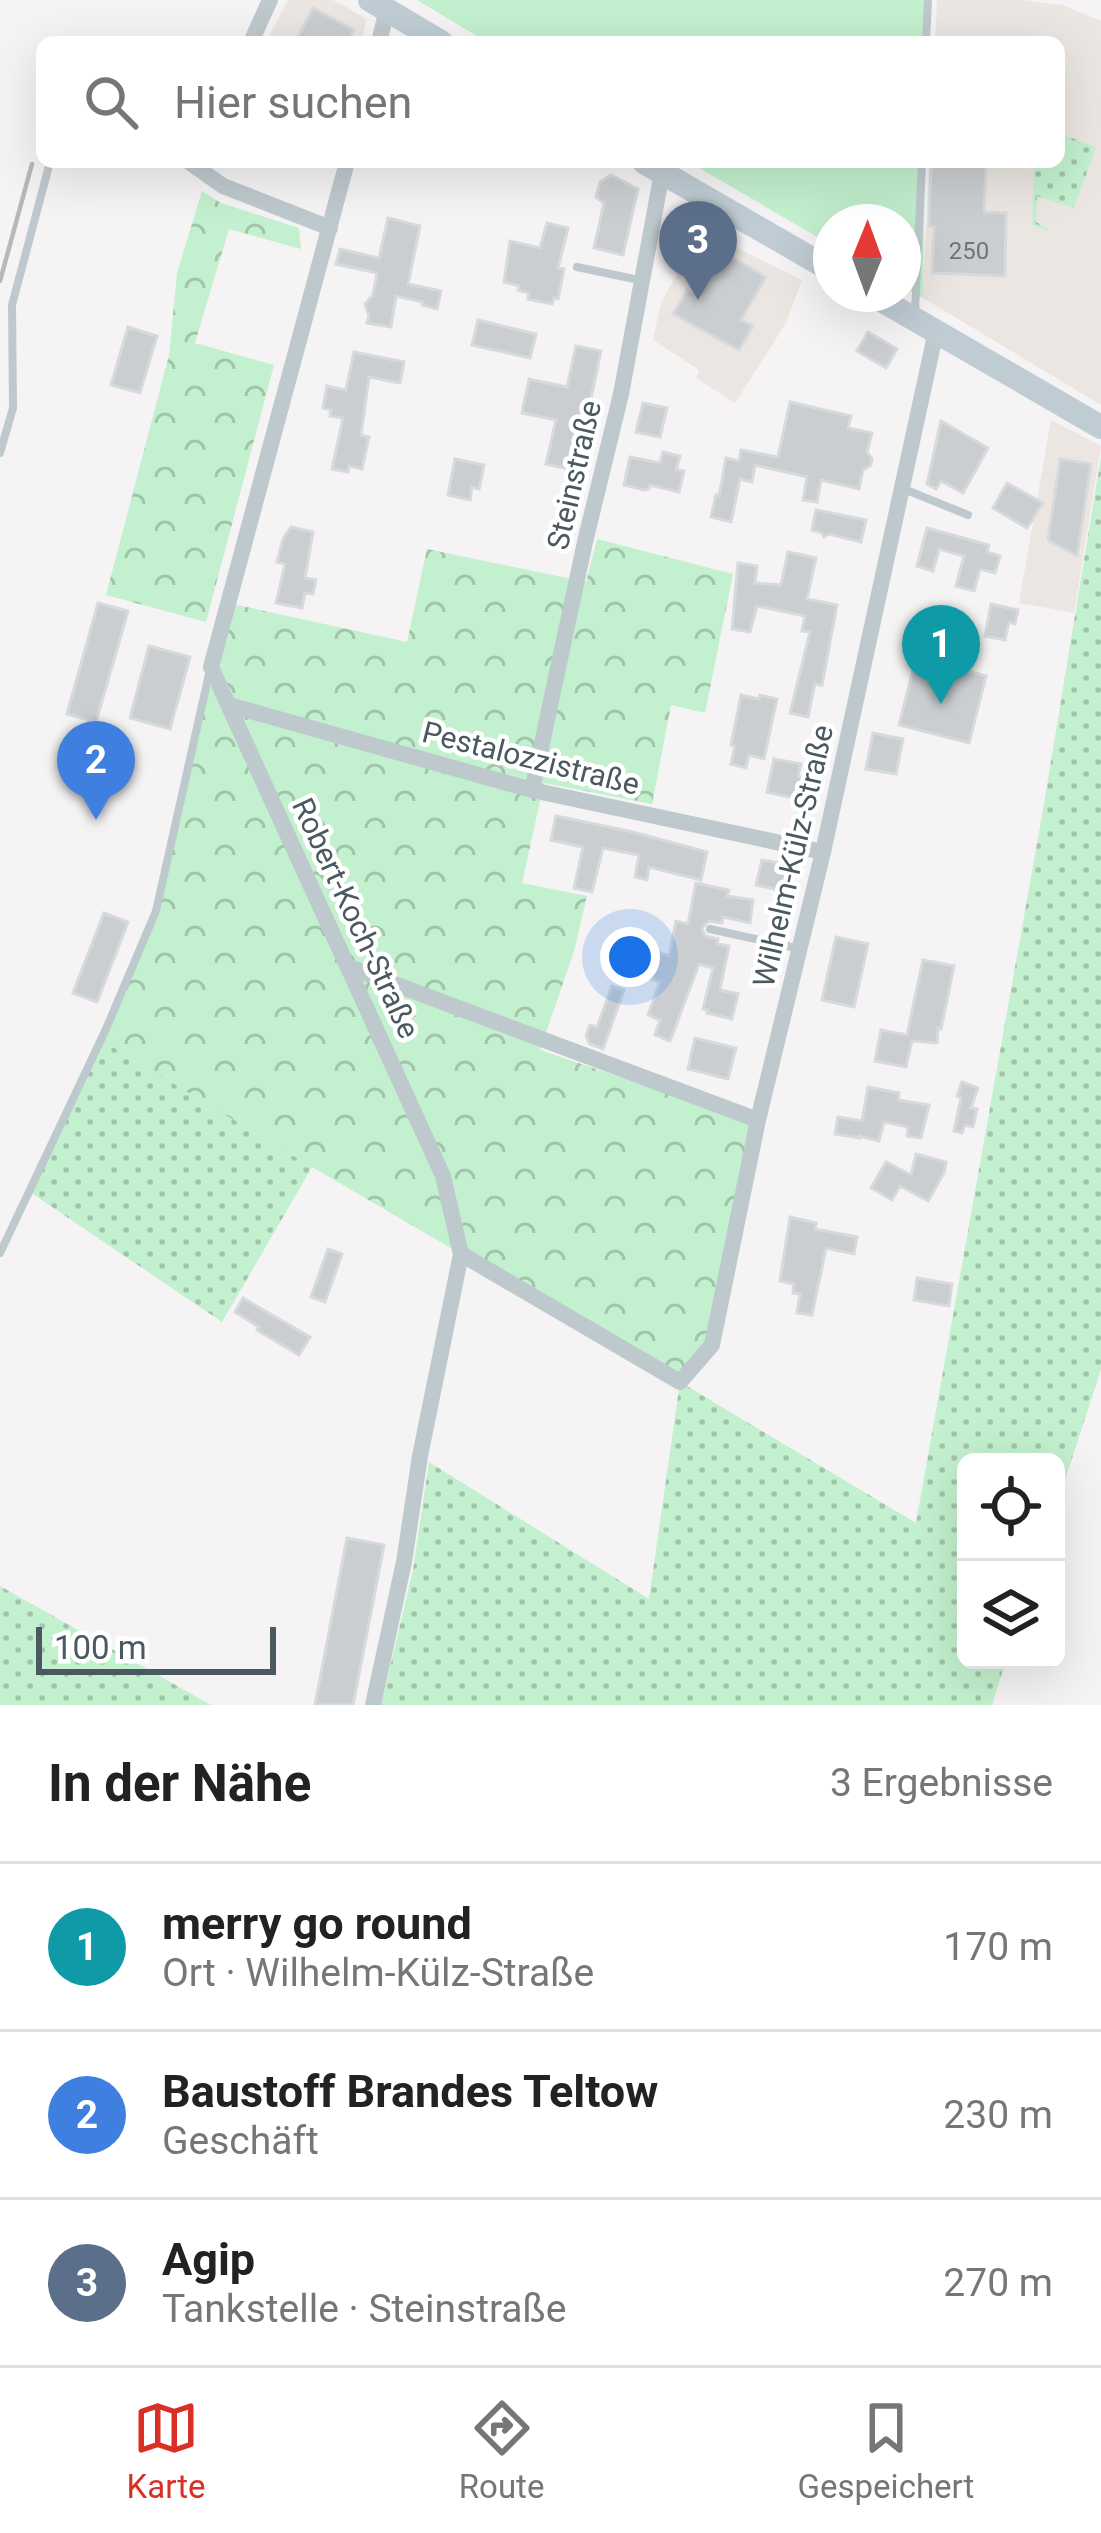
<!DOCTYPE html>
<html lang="de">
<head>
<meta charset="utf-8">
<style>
	:root { --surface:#fff; --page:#f6f6f6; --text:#222; --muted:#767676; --line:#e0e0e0; --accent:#d93025 }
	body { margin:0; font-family:Roboto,sans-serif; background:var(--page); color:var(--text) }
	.controls { position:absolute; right:36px; bottom:36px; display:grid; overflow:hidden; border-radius:18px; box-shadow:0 12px 48px #0002 }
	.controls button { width:108px; height:108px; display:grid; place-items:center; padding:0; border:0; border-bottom:3px solid var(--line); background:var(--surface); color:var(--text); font:60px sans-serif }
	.compass { position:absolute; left:813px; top:204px; width:108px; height:108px; border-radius:50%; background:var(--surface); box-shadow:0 12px 48px #0002; rotate:1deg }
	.scale { position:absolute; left:36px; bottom:30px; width:240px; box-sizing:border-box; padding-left:12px; border:6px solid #4a5960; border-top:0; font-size:33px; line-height:42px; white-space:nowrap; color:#4a5960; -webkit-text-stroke:9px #fff; paint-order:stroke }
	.you { position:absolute; left:630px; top:957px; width:42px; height:42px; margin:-30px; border:9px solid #fff; border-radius:50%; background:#1a73e8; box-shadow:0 0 0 18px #1a73e833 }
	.badge { display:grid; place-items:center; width:78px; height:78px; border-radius:50%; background:var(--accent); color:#fff; font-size:39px; font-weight:700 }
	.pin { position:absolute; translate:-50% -99px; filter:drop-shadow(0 3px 6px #0008) }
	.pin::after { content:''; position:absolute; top:63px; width:42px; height:36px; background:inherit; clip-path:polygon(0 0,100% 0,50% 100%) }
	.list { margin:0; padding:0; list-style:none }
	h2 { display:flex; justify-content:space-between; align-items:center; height:156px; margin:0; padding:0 48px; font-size:51px }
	h2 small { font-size:39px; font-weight:400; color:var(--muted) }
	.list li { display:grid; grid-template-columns:78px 1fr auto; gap:36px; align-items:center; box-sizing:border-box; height:168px; padding:0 48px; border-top:3px solid var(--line) }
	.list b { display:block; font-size:45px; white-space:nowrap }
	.list p { margin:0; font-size:39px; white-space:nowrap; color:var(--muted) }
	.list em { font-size:39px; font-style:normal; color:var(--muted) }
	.icon { flex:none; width:66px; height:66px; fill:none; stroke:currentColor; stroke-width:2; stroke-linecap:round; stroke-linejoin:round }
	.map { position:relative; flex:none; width:1101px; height:1705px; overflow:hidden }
	.search { position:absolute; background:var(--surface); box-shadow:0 12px 48px #0002; left:36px; right:36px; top:36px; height:132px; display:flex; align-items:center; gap:30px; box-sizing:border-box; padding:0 42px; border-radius:18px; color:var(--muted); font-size:45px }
	.sheet { height:660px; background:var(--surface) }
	nav { display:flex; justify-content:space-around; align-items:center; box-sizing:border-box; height:168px; border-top:3px solid var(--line); background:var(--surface); font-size:33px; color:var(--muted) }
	nav a { display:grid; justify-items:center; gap:6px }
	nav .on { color:var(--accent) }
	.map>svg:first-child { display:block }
</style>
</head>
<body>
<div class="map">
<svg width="1101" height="1705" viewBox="0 0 1101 1705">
	<defs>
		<pattern id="grass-dots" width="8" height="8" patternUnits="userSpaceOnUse" patternTransform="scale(3)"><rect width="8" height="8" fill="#c3f0ce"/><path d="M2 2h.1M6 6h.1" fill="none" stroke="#a0c5ab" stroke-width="1.8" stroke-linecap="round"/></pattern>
		<pattern id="forest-crowns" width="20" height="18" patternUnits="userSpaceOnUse" patternTransform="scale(3)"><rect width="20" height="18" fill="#c3f0ce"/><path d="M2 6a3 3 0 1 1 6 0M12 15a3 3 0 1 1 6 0" fill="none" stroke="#a0c5ab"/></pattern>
	</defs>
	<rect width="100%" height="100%" fill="#f5f3f3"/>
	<g fill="#ebe6e1">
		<polygon points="288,0 333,0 367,19 361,42 266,42"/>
		<polygon points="937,0 1023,0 1062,5 1101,21 1101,405 923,298 929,162 1059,162 1059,42 935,42"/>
		<polygon points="701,230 802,280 786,323 735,403 696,378 699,370 653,340 661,303"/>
		<polygon points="1051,420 1101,446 1074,613 1019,603"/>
	</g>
	<g fill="url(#grass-dots)">
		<polygon points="1059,133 1096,147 1074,208 1037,196 1036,222 1048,228 1047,231 1032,225 1034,162 1059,162"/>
		<polygon points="1101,457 1101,1369 1056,1508 1056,1462 966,1462 966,1660 1006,1660 992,1705 381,1705 413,1570 429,1462 649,1599 680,1382 916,1523 1043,810"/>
		<polygon points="101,1039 312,1167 222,1322 30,1192"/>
		<polygon points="0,1586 211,1705 0,1705"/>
	</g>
	<g fill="url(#forest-crowns)">
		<polygon points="202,191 221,203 299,228 301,249 229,229 195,343 274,365 206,622 106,595 169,355 177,273"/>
		<polygon points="597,539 733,574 705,713 671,705 652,804 544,783 522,883 587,896 574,951 540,1050 753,1122 706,1342 680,1382 312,1167 101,1040 156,911 228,603 407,642 427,549 586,582"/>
	</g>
	<g fill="#c3f0ce">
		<polygon points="417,0 928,0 927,42 487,42"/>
		<polygon points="689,162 925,162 923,298 903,287 903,222 831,222 831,245"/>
	</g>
	<g fill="#caced1" stroke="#d7dadd" stroke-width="3">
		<polygon points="313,8 354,30 347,42 295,42"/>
		<polygon points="931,162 986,162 984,212 1006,213 1005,276 932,273 934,227 929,226"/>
		<polygon points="611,175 638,189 623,255 594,248 604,203 596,197 600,182"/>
		<polygon points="388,218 420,226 408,284 441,291 437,309 422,305 423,302 396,296 391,327 367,323 369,316 365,304 373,295 377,273 336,264 340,249 379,258"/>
		<polygon points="547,223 568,228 558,268 564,269 558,299 554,298 552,304 528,299 529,293 518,290 519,286 504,282 510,241 540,248"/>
		<polygon points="717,248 766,277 741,320 753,326 739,350 673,314 687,290 692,292"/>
		<polygon points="478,320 536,334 530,358 472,345"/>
		<polygon points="128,327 157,336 140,393 111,385"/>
		<polygon points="868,332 897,349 886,368 857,351"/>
		<polygon points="576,346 601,351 587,417 584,416 583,423 579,422 569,469 546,464 556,420 522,413 529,379 567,387"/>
		<polygon points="354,352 404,362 400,383 369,377 361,435 369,437 362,469 349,466 348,472 332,469 343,418 330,416 331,410 323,408 327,386 346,390"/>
		<polygon points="790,402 851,416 848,428 872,433 867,452 872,459 871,465 863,470 859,489 821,480 817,502 803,500 807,477 755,465 752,482 740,479 731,522 711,517 716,495 719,496 726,458 739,461 741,450 778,457"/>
		<polygon points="643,403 667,408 660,437 636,432"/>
		<polygon points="941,421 988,448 963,493 941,481 936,489 927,484"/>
		<polygon points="663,452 680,456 676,470 684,471 679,492 650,485 649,489 644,490 624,485 630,457 660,463"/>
		<polygon points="455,459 484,465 479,489 472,487 470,500 448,495"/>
		<polygon points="1060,459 1091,464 1077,556 1048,540"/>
		<polygon points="1007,483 1043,503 1027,528 993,508"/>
		<polygon points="816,510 866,520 861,542 829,534 824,537 822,533 812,530"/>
		<polygon points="291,527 313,532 305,578 316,580 313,594 305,593 302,608 276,603 285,564 277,562 283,539"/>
		<polygon points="927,528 989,545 987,552 1000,556 995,573 980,569 974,591 956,586 964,556 939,549 933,571 917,566"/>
		<polygon points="788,552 816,558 807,599 837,605 822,685 815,684 808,717 790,713 810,632 802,631 805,616 757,606 750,632 732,629 738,563 757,566 755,583 781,585"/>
		<polygon points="98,603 128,611 96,722 67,714"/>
		<polygon points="991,604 1018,610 1015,624 1009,622 1005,640 985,636"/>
		<polygon points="149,646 190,657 170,729 130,718"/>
		<polygon points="919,646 943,652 940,661 958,665 957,668 986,676 969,743 899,725"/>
		<polygon points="741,695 759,699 760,695 777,699 764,759 749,755 746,768 731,764 735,746 731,745"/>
		<polygon points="873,733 903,739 896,774 866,769"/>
		<polygon points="774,759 801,764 798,776 803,778 800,793 795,792 794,798 767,792"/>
		<polygon points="556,816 633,832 707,852 701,880 649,867 647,880 635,877 639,855 603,848 592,892 574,888 583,847 551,840"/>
		<polygon points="762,860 789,865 784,891 756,885"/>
		<polygon points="696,883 729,890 727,896 753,900 750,923 723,917 722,923 709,921 702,928 705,936 718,939 717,944 729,946 720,990 738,994 732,1019 707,1013 708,1010 703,1009 713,968 699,964 670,1041 655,1035 660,1020 648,1015 660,982 626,970 635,944 669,956 676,921 688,924"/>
		<polygon points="104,913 128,922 97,1002 73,993"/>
		<polygon points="836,937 868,944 854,1007 822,1000"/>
		<polygon points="923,960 954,966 941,1029 938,1028 937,1043 912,1041 906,1067 875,1061 881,1030 907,1035"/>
		<polygon points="612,986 624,990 603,1049 590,1044 586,1036 590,1025 597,1027"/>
		<polygon points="695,1038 736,1048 728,1079 688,1069"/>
		<polygon points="962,1082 978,1088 971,1108 977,1109 973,1127 965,1125 962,1133 954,1131 961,1098 957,1096"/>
		<polygon points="868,1087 899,1093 898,1100 929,1105 921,1138 907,1136 908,1127 884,1122 879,1141 860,1136 860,1138 835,1134 838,1117 862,1121"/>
		<polygon points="916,1154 946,1162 944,1173 928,1201 900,1186 892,1200 871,1188 886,1162 911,1175"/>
		<polygon points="790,1217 816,1223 815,1229 857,1237 854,1254 826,1248 812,1315 797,1313 800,1294 793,1293 794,1284 780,1281"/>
		<polygon points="328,1249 342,1254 325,1302 311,1297"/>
		<polygon points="917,1278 952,1284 949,1306 914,1300"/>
		<polygon points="243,1298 310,1337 299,1355 257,1330 259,1327 235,1312"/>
		<polygon points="347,1538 384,1545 353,1705 315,1705"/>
	</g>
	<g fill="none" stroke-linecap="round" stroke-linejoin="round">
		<g stroke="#bec9ce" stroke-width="8">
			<polyline points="926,42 928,0"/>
			<polyline points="577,267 639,280"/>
			<polyline points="915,311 922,162"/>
			<polyline points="0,453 13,408 12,305 50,162"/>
			<polyline points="904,489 968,515"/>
			<polyline points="710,929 796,948"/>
			<polyline points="0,1253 106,1029 156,911 209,674"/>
		</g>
		<g stroke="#bec9ce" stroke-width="16">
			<polyline points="251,42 270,0"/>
			<polyline points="379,42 387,10"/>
			<polyline points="189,162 223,186 330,228"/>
			<polyline points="347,162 211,667 443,1176 461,1254 420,1456 404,1562 373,1705"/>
			<polyline points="229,705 532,790 823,852"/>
			<polyline points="532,790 585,542 621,394 662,173"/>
			<polyline points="349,967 758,1120"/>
			<polyline points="461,1254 680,1382 712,1345 758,1120 823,852 936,331"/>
		</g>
		<g stroke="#bfccd3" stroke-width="24">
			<polyline points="370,0 441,42"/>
			<polyline points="644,162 831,270"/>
			<polyline points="871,294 1101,427"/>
		</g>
		<polyline stroke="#b5b9bc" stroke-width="4.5" points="0,281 32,164"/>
	</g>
	<g text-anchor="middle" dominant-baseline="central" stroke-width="9" stroke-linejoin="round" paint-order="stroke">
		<g font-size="24" fill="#6a767c">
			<text x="969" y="251">250</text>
		</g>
		<g font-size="30" fill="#4a5960" stroke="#fff">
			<text transform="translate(574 475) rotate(-77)">Steinstraße</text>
			<text transform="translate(531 758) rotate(14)">Pestalozzistraße</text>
			<text transform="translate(793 856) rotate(-77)">Wilhelm-Külz-Straße</text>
			<text transform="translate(356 918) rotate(65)">Robert-Koch-Straße</text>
		</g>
	</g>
</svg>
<div class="controls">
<button><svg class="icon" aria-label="locate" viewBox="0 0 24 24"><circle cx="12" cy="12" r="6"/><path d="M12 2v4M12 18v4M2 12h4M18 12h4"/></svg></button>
<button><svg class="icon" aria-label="layers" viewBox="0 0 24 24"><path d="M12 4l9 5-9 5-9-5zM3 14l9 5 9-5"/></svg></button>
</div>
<svg class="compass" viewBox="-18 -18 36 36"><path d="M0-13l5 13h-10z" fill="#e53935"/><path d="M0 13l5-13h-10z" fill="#767676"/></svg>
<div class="scale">100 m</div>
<div class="you"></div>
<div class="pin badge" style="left:941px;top:704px;background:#0f9aa8">1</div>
<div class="pin badge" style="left:96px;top:820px;background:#3f7fe0">2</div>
<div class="pin badge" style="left:698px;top:300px;background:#5c6f8a">3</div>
<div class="search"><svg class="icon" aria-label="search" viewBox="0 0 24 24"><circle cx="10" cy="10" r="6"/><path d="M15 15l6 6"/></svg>Hier suchen</div>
</div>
<section class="sheet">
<h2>In der Nähe<small>3 Ergebnisse</small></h2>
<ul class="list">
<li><span class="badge" style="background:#0f9aa8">1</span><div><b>merry go round</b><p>Ort · Wilhelm-Külz-Straße</p></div><em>170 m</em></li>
<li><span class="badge" style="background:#3f7fe0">2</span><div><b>Baustoff Brandes Teltow</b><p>Geschäft</p></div><em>230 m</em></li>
<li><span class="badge" style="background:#5c6f8a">3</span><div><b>Agip</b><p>Tankstelle · Steinstraße</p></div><em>270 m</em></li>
</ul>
</section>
<nav>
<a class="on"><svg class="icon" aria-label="map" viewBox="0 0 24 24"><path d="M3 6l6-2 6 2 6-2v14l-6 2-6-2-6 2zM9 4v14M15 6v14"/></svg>Karte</a>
<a><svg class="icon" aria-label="directions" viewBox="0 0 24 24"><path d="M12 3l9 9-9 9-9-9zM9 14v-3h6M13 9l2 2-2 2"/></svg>Route</a>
<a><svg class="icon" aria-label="saved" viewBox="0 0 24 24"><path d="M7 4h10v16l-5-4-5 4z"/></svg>Gespeichert</a>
</nav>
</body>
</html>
